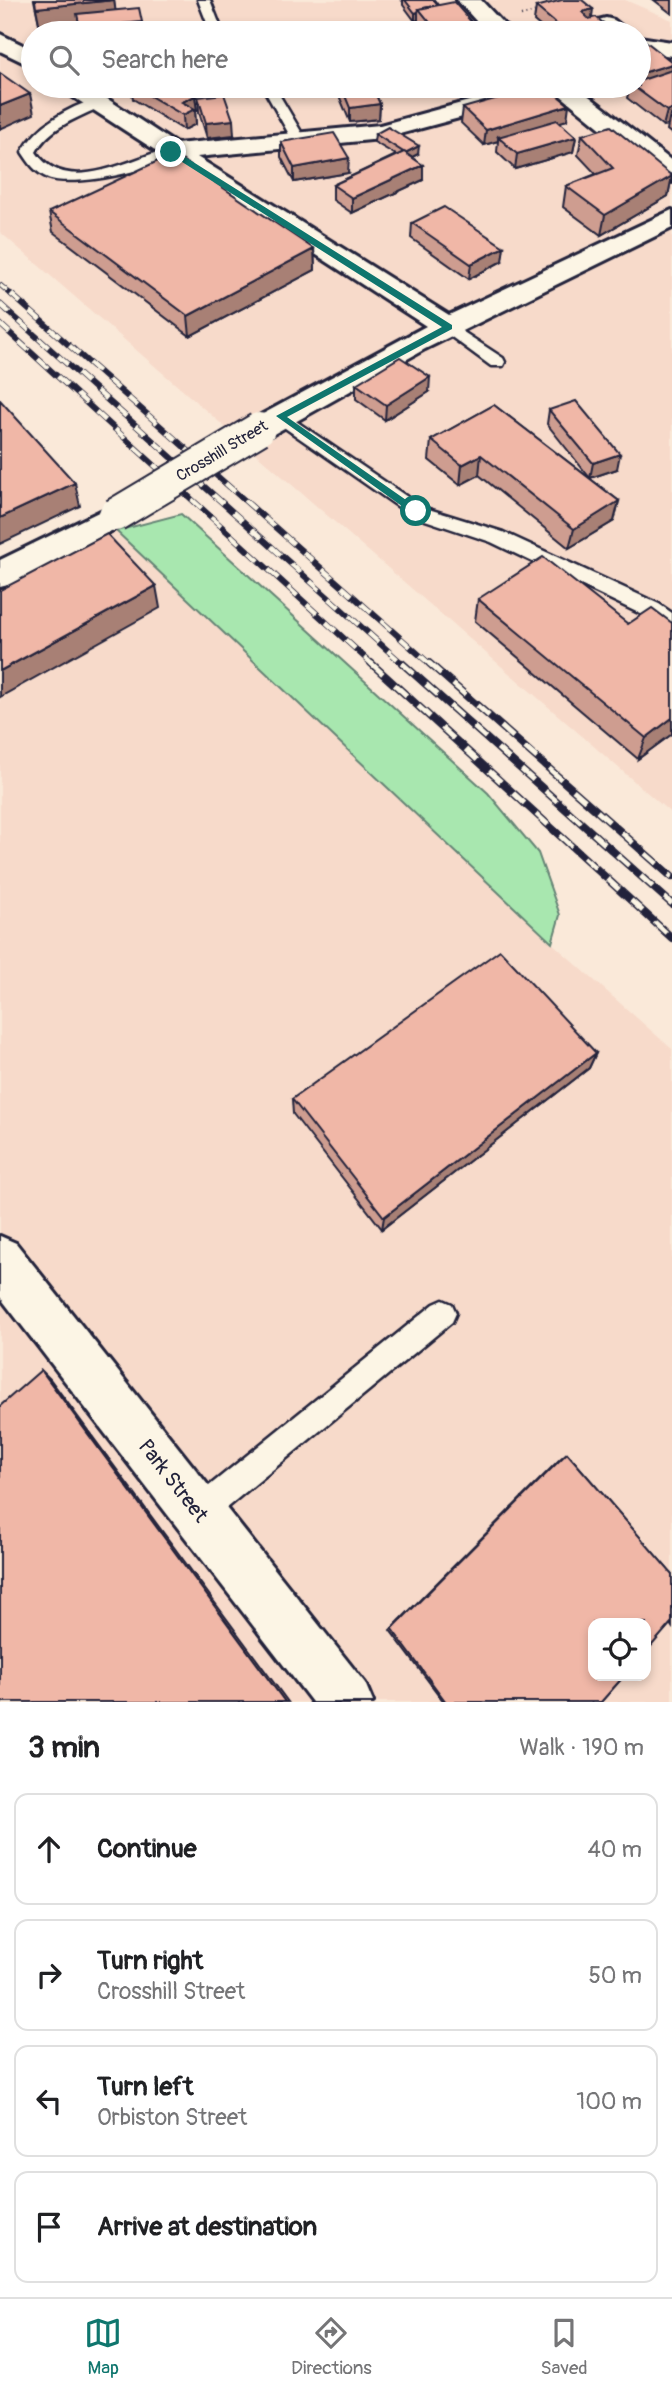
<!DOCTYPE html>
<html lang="en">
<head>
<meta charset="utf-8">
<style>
	:root { --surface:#fff; --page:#f6f6f6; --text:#202124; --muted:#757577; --line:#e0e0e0; --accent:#0f766e }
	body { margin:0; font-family:Pangolin,sans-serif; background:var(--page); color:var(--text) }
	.controls { position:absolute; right:21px; bottom:21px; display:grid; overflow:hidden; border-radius:14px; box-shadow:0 4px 10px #0003 }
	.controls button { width:63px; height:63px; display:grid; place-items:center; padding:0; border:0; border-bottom:2px solid var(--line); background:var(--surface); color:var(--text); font:35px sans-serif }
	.stop { position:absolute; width:21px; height:21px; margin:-16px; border:5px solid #0f766e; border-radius:50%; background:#fff }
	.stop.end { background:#0f766e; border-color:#fff; box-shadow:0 2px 7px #0008 }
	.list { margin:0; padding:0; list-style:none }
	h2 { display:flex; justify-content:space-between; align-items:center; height:91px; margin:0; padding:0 28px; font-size:30px }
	h2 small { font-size:23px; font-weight:400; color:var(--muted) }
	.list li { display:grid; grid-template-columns:46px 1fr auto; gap:21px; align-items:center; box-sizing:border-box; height:112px; margin:0 14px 14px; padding:0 14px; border:2px solid var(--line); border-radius:14px }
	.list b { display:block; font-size:26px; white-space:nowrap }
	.list p { margin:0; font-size:23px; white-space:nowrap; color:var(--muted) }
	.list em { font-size:23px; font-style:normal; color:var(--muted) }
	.icon { flex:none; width:38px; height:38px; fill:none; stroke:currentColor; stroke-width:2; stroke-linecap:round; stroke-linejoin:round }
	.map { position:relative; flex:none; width:672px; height:1702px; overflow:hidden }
	.search { position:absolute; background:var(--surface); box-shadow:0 4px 10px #0003; left:21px; right:21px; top:21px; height:77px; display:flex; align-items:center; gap:18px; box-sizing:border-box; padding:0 24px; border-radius:38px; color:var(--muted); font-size:26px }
	.sheet { height:595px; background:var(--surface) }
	nav { display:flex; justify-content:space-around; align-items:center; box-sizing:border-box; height:98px; border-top:2px solid var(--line); background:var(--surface); font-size:19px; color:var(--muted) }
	nav a { display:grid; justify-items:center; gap:4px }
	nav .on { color:var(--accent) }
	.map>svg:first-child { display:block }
</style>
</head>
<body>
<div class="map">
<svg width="672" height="1702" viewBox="0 0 672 1702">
	<rect width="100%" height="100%" fill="#fae9d9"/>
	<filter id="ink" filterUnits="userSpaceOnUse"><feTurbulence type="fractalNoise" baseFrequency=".0143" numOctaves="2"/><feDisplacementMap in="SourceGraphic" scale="14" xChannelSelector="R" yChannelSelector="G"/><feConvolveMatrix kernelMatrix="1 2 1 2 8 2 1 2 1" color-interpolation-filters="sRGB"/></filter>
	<g filter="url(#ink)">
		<g fill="#f7daca" fill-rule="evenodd">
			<path d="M 0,0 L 625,0 L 672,20 L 672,814 L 0,232 ZM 33,33 L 639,33 L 639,86 L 33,86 Z"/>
			<path d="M 116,531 L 552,943 L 672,1049 L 672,1702 L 0,1702 L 0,581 ZM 593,1623 L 646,1623 L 646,1676 L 593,1676 Z"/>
		</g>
		<polygon fill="#a8e7af" stroke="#658475" stroke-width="2" points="181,514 488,793 538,853 560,915 552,943 116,531"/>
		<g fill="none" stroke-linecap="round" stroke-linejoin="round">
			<g stroke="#22223b" stroke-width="5">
				<g id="lane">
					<polygon points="198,0 210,0 223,33 211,33"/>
					<polygon points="262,86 274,86 306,140 304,143 294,143"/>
					<path d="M 97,99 L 104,103 L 102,106 C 78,118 49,127 36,152 C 67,198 130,158 171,148 L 178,152 C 159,170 73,188 48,178 C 35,172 30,164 22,152 C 37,125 68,107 97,99 Z"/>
					<polygon points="448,322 503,358 505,362 503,366 491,366 442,330 440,327"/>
					<polygon points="281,411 422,507 503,532 659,604 672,613 672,629 491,542 410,515 275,421 273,417 275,413"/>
					<polygon points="443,1300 452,1304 456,1313 452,1322 208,1523 198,1527 188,1523 184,1513 188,1503 434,1304"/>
				</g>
			</g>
			<g stroke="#22223b" stroke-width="6">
				<g id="street">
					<polygon points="606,18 614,20 630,33 603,33 595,25 598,20"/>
					<polygon points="0,34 33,50 33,67 0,51"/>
					<polygon points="639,37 672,42 672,56 639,51"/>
					<polygon points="60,86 88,86 176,144 380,125 491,95 500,97 503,102 500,107 381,139 197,157 449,315 672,210 672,228 425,349 270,436 259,439 248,436 244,429 248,422 426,326 64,91"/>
					<polygon points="115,504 126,507 131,515 126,523 12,584 0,587 0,560"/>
					<polygon points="0,1236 16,1243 365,1683 373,1702 312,1702 0,1297"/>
				</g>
			</g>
			<g stroke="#22223b" stroke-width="6">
				<g id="primary">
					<polygon points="457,0 481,0 512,33 487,33"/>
					<polygon points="549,86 576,86 672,161 672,182 663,179"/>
				</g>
			</g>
			<polyline stroke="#22223b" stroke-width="2.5" stroke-dasharray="1 3.5" stroke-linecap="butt" points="521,16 544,9 548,0"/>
			<use href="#lane" fill="#fcf5e5" fill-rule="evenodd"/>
			<use href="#street" fill="#fcf5e5" fill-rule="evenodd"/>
			<use href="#primary" fill="#fcf5e5" fill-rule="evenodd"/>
			<g stroke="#22223b" stroke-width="5">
				<polyline id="rail-far2" points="0,285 13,296"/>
			</g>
			<g stroke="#22223b" stroke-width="6">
				<g id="rail-far1">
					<polyline points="11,294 431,665"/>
					<polyline points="0,304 404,665"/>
					<polyline points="0,324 373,665"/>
				</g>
			</g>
			<g stroke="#22223b" stroke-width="8">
				<g id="rail">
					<polyline points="371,663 672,938"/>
					<polyline points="402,663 672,904"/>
					<polyline points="429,663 672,877"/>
				</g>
			</g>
			<use href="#rail-far2" stroke="#fcf5e5" stroke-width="3.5" stroke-dasharray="10" stroke-linecap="butt"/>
			<use href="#rail-far1" stroke="#fcf5e5" stroke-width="4.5" stroke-dasharray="13" stroke-linecap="butt"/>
			<use href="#rail" stroke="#fcf5e5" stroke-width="5" stroke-dasharray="16" stroke-linecap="butt"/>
			<g stroke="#22223b" stroke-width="36" stroke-linecap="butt">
				<polyline id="street-bridge" points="115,515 259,429"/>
			</g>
			<use href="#street-bridge" stroke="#fcf5e5" stroke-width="32"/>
		</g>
		<g fill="#ce9d90" stroke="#22223b" stroke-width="2">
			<polygon points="34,0 114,0 115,10 142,22 143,33 80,33 79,24 40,28"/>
			<polygon points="401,0 434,0 438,5 481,33 397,33 397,32 421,27 418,24 418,20 415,21 403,5 403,1"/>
			<polygon points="654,0 672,0 672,14"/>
			<polygon points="536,7 592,18 602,29 603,33 548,33 534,21"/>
			<polygon points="672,62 672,134 667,130 668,125 663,126 627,98 629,91 619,94 610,86 639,86"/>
			<polygon points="131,86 189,86 190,93 195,96 197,111 195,111 196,124 184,130 133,99"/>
			<polygon points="340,86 372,86 380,104 379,119 350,122 340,98"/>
			<polygon points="474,86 511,86 482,93"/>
			<polygon points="198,97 234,135 207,138 199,112"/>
			<polygon points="463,108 567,120 559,122 576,137 573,152 515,169 497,152 498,141 484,145 461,123"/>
			<polygon points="375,134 418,154 412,157 423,180 352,213 333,200 333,185 396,155 374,142"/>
			<polygon points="582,135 672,175 668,196 601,235 563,207 566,186 596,174 578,155"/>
			<polygon points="281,142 348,173 294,182 281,157"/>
			<polygon points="49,212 314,249 315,270 190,336 53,232"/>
			<polygon points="412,223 502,261 469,279 411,238"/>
			<polygon points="356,384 429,392 385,420 356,399"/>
			<polygon points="494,405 619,501 614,521 569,548 479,475 460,485 429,460 431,440"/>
			<polygon points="549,410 617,469 590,478 547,424"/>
			<polygon points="478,599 628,624 672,734 638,759 475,621"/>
			<polygon points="596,1053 589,1068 382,1229 293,1114 292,1099"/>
			<polygon points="567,1453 672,1574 672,1627 670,1624 601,1702 444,1702 390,1630 560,1459"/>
		</g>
		<g fill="#a88075" stroke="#22223b" stroke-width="2">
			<polygon points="114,0 117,20 40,28 36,8"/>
			<polygon points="593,9 591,24 582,12"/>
			<polygon points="418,12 418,20 415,21 415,13"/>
			<polygon points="603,23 602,31 604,30 603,33 592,33 597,25"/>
			<polygon points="672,64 672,74 639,86 639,74"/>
			<polygon points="176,86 189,86 190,93"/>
			<polygon points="482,86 511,86 482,93"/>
			<polygon points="621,86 630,86 629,91 619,94"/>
			<polygon points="30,94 34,114 0,129 0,106"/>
			<polygon points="195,96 197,111 195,111 196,124 184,130 182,102"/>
			<polygon points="380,104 379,119 350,122 350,108"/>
			<polygon points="569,105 567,120 501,140 498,137 498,141 484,145 486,130"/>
			<polygon points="672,109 672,117 670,115 668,125 663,126 667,111"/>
			<polygon points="233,120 234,135 207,138 206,123"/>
			<polygon points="576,137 573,152 515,169 517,154"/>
			<polygon points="419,146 418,154 404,161 405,153"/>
			<polygon points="349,158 348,173 294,182 294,168"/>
			<polygon points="423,165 423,180 352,213 352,198"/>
			<polygon points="672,176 668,196 601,235 605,215"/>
			<polygon points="504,247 502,261 469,279 471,264"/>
			<polygon points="314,249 315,270 190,336 188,316"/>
			<polygon points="430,377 429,392 385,420 386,405"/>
			<polygon points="620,454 617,469 590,478 593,463"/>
			<polygon points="481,455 479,475 460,485 462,465"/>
			<polygon points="75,483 80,506 0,544 0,518"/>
			<polygon points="619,501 614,521 569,548 574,529"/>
			<polygon points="156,586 160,608 0,697 0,671"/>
			<polygon points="672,718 672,734 638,759 646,738"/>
			<polygon points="596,1053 589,1068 382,1229 384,1217"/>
			<polygon points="41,1370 50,1379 288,1702 285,1702"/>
		</g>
		<g fill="#f0b7a7" stroke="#22223b" stroke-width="2">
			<polygon points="35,0 114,0 36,8"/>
			<polygon points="405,0 434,0 438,5 419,9 418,12 415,13"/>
			<polygon points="562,0 582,0 593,9 582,12 589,19 596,17 603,23 597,25 604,30 592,33 567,33 536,7"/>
			<polygon points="454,2 481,33 399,33 397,32 432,25 419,9"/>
			<polygon points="139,8 142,22 80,28 77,14"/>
			<polygon points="644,40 672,62 672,64 639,74 639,42"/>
			<polygon points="672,70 672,109 667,111 633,86 639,86 639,81"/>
			<polygon points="0,73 30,94 0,106"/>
			<polygon points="133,86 178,86 195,96 182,102 195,109 183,115"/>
			<polygon points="341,86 372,86 380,104 350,108"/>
			<polygon points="541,86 546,86 569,105 486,130 463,108"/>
			<polygon points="224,94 233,120 206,123 198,97"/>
			<polygon points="557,120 576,137 517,154 498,137"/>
			<polygon points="611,126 672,176 605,215 566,186 613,168 582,135"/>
			<polygon points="388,127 419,146 405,153 375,134"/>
			<polygon points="334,133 349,158 294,168 281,142"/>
			<polygon points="404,152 423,165 352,198 333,185"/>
			<polygon points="173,154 314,249 188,316 49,212"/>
			<polygon points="444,207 504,247 471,264 412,223"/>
			<polygon points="400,357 430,377 386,405 356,384"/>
			<polygon points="0,400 75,483 0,518"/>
			<polygon points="576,401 620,454 593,463 549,410"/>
			<polygon points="494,405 619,501 574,529 481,455 462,465 431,440"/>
			<polygon points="107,534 156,586 0,671 0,590"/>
			<polygon points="543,557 628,624 652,608 672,623 672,718 646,738 478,599"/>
			<polygon points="500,950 596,1053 384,1217 292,1099"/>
			<polygon points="41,1370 285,1702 0,1702 0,1406"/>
			<polygon points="567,1453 672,1574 672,1622 646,1652 646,1623 593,1623 593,1676 624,1676 601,1702 446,1702 392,1629"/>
		</g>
	</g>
	<polygon fill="#0f766e" points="168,150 174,150 452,325 452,329 287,417 419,509 419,514 413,514 276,416 442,327 168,153"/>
	<g text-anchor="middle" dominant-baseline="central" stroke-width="6" stroke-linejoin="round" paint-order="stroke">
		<g font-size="16" fill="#22223b" stroke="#fcf5e5">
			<text transform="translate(222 451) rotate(-31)">Crosshill Street</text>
		</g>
		<g font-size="21" fill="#22223b" stroke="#fcf5e5">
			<text transform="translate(173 1481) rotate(52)">Park Street</text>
		</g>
	</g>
</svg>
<div class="controls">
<button><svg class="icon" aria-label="locate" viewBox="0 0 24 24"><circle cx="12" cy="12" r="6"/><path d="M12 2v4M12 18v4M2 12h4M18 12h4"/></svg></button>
</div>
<div class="stop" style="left:416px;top:511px"></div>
<div class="stop end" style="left:171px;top:152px"></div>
<div class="search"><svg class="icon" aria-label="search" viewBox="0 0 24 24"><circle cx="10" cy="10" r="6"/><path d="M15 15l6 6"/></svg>Search here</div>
</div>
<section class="sheet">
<h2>3 min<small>Walk · 190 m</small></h2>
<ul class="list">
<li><svg class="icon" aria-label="ahead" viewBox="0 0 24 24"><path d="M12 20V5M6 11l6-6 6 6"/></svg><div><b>Continue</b></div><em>40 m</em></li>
<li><svg class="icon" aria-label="right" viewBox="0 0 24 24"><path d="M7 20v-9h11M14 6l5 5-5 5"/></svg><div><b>Turn right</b><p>Crosshill Street</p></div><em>50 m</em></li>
<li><svg class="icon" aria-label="left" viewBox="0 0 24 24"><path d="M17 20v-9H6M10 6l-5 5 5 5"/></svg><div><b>Turn left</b><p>Orbiston Street</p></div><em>100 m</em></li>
<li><svg class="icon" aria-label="arrive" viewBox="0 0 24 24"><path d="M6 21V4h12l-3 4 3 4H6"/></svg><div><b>Arrive at destination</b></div></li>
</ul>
</section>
<nav>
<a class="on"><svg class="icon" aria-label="map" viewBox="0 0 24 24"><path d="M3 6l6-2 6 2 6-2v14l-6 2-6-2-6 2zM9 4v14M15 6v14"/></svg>Map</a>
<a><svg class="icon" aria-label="directions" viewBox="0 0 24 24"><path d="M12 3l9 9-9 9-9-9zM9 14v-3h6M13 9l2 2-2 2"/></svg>Directions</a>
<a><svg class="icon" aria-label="saved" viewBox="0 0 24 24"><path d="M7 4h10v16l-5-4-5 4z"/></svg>Saved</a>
</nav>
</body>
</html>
